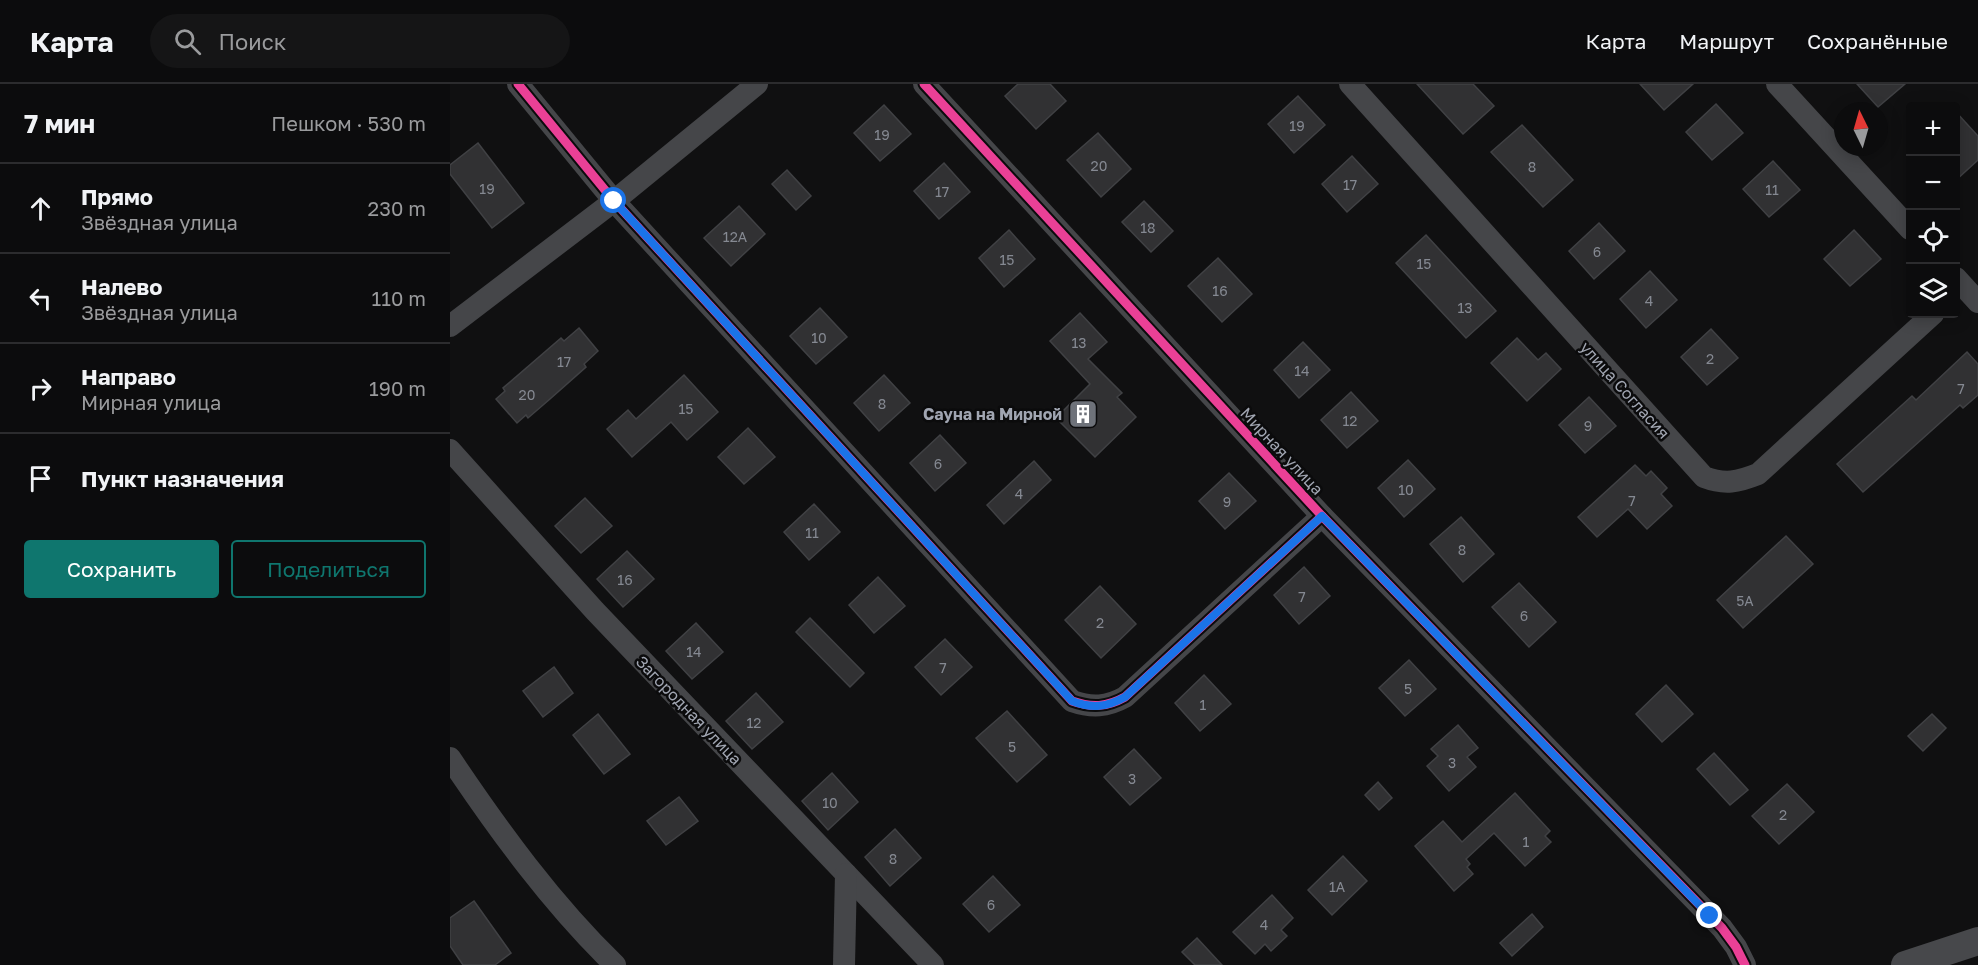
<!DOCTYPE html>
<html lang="ru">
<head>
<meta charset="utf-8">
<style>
	:root { --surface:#0c0c0d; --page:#151516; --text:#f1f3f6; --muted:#9a9b9d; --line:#2c2c2e; --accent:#0f766e }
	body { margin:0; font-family:"Golos Text",sans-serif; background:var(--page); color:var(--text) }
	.controls { position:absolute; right:18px; top:18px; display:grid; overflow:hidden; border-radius:6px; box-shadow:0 3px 15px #0003 }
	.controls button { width:54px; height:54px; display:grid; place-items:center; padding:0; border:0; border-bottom:2px solid var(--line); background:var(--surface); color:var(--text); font:30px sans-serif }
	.compass { position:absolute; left:1384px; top:18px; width:54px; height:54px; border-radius:50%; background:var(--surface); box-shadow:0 3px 15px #0003; rotate:355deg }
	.stop { position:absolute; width:18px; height:18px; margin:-14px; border:4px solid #1a73e8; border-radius:50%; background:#fff }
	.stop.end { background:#1a73e8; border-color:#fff; box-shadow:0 2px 6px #0008 }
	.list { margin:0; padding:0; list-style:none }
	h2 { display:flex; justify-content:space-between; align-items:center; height:78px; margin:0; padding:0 24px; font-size:26px }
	h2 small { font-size:20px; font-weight:400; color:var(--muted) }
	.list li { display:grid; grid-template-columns:39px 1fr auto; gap:18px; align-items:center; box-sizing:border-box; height:90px; padding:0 24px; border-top:2px solid var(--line) }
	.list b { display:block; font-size:22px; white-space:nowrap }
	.list p { margin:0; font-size:20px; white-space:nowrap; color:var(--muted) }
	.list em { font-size:20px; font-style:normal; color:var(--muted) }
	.actions { display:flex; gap:12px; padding:18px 24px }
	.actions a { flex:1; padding:14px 0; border:2px solid var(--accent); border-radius:6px; text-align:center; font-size:21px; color:var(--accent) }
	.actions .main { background:var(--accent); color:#fff }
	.icon { flex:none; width:33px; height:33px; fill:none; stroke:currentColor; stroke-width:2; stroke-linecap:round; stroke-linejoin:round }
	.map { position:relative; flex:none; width:1528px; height:881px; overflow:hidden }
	header { display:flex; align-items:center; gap:36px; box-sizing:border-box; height:84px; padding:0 30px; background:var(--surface); border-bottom:2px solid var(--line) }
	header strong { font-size:28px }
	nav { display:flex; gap:33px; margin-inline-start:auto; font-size:21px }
	.search { width:420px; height:54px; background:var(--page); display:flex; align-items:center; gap:15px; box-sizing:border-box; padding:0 21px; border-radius:33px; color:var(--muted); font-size:22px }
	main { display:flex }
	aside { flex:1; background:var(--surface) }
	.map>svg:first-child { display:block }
</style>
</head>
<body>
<header>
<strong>Карта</strong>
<div class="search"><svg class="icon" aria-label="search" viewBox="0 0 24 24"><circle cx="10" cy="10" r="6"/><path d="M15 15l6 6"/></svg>Поиск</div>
<nav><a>Карта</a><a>Маршрут</a><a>Сохранённые</a></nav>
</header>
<main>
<aside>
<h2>7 мин<small>Пешком · 530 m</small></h2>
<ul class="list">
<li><svg class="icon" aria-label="ahead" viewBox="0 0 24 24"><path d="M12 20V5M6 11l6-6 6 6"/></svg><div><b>Прямо</b><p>Звёздная улица</p></div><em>230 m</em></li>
<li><svg class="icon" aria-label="left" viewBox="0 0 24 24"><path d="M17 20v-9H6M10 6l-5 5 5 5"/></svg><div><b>Налево</b><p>Звёздная улица</p></div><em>110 m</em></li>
<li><svg class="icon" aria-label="right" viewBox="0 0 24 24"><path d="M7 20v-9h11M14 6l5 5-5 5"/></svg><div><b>Направо</b><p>Мирная улица</p></div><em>190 m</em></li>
<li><svg class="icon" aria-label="arrive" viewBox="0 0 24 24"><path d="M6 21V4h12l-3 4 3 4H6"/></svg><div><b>Пункт назначения</b></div></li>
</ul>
<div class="actions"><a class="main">Сохранить</a><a>Поделиться</a></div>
</aside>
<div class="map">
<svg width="1528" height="881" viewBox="0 0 1528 881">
	<rect width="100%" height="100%" fill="#101011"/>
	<g fill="#313133" stroke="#404144" stroke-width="1.5">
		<polygon points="568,0 600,0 616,17 586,45 555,12"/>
		<polygon points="967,0 1023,0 1044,22 1013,50"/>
		<polygon points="1190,0 1243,0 1214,26"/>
		<polygon points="1407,0 1455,0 1428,23"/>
		<polygon points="848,12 875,41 844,69 818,40"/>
		<polygon points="1266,20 1293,49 1262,76 1236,48"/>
		<polygon points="434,21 461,50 430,77 404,49"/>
		<polygon points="1506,28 1528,52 1528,76 1506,96"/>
		<polygon points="1072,41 1123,96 1093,123 1041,68"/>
		<polygon points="648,49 681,85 651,113 617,76"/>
		<polygon points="28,59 74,119 42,144 0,90 0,81"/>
		<polygon points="902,72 928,100 897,128 872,100"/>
		<polygon points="1323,77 1350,106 1319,133 1293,105"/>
		<polygon points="494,79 520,108 489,135 464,107"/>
		<polygon points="337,86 361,112 346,126 322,100"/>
		<polygon points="694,117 723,147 701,168 672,138"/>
		<polygon points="289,122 315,150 281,182 254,154"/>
		<polygon points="1149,139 1175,167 1144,195 1119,167"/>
		<polygon points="559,146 585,175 554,203 529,174"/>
		<polygon points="1404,146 1431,175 1400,202 1374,175"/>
		<polygon points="976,151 1046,227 1016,254 946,179"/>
		<polygon points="768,174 802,210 772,238 738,202"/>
		<polygon points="1200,187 1227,216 1196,244 1170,215"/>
		<polygon points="370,224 397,253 366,280 340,252"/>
		<polygon points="630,229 657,258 638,275 672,309 667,313 686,333 645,373 606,334 640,300 600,257"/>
		<polygon points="129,244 148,267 134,280 136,283 100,315 78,334 76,331 67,339 46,315 55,307 53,304 111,254 114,257"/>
		<polygon points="1261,245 1288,274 1257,301 1231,273"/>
		<polygon points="1067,254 1088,276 1096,269 1111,285 1077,317 1041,279"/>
		<polygon points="853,258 880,286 849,314 824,286"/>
		<polygon points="1517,268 1528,280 1528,311 1513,324 1510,321 1413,408 1387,380 1462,312 1466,316"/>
		<polygon points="234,291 268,328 237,356 221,338 182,373 157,345 178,326 186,335"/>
		<polygon points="434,291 460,319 429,347 404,319"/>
		<polygon points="901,308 928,337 897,364 871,336"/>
		<polygon points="1139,313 1166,342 1135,369 1109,341"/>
		<polygon points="298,344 325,373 294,400 268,373"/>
		<polygon points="490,351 516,379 485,407 460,379"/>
		<polygon points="958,376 985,405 954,433 928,404"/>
		<polygon points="584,377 601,396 554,440 537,421"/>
		<polygon points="1185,381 1196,392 1201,387 1217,404 1211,410 1222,422 1197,445 1178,425 1147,453 1128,433"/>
		<polygon points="779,389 806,417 775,445 749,417"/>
		<polygon points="135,414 162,442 131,469 105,442"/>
		<polygon points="364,420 390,448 359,476 334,448"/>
		<polygon points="1011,433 1044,470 1013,498 980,460"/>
		<polygon points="1336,452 1363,480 1293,544 1267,516"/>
		<polygon points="177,467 204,495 173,523 147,495"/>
		<polygon points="854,483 880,512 849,540 824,511"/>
		<polygon points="428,493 455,522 424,549 399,521"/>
		<polygon points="1069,499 1106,538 1079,563 1042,523"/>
		<polygon points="650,502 686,540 651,574 615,536"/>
		<polygon points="360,534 414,589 400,603 346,548"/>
		<polygon points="246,539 273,568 242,595 216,567"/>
		<polygon points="495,555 522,583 491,611 465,583"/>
		<polygon points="959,576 986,605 955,632 929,604"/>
		<polygon points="104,583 123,609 93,633 73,607"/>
		<polygon points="754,591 781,620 750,647 725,619"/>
		<polygon points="1216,601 1243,630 1212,658 1186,630"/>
		<polygon points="306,609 333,638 302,665 276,637"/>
		<polygon points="557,627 597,671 567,698 526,654"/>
		<polygon points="148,630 180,670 154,690 123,651"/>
		<polygon points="1482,630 1496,644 1473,667 1458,652"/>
		<polygon points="1008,641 1028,664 1017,673 1026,683 999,707 977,682 988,672 981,665"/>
		<polygon points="684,665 711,694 680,721 654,693"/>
		<polygon points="1264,669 1298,706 1280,721 1247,685"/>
		<polygon points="382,689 408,718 378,746 352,717"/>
		<polygon points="928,698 942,714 929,726 915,711"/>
		<polygon points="1337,700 1364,728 1329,760 1302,732"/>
		<polygon points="1065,709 1100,747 1095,752 1101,758 1075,782 1044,749 1016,775 1020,780 1017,783 1023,790 1004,807 965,762 993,737 1012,758"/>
		<polygon points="229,713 248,737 216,761 197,737"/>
		<polygon points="445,745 471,774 440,802 415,773"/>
		<polygon points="893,772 917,797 882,831 858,806"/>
		<polygon points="543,792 570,821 539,848 513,820"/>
		<polygon points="822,811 843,834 831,846 837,852 821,867 815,860 805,870 783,848"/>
		<polygon points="24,817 61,869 45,881 13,881 0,862 0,834"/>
		<polygon points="1082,830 1093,843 1062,872 1050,859"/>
		<polygon points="747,854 772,881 745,881 732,868"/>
	</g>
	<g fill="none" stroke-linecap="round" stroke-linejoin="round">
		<g stroke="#454649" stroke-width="22">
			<path d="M 68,0 L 164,117 L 622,617 C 642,624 657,623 675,613 L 872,432"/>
			<polyline points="474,0 872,432 1272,844 1286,863 1295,881"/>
			<path d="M 900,0 L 1254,393 C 1275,401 1288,398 1308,390 L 1483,230"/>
			<polyline points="1327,0 1460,145"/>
			<polyline points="1506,194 1528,218"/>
			<polyline points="0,242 164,117 307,0"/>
			<polyline points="0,366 145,527 483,881"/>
			<path d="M 0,674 C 49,747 102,820 165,881"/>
			<polyline points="394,881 396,790"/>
		</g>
		<polyline stroke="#47484b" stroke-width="28" points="1455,881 1528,857"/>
		<g stroke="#0b0b0c" stroke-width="13">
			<g id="cycleway">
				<path d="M 68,0 L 164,117 L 622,617 C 642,624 657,623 675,613 L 872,432"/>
				<polyline points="474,0 872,432 1272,844 1286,863 1295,881"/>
			</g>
		</g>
		<use href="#cycleway" stroke="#ea4096" stroke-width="9"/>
	</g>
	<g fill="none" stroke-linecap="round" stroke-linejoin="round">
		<path stroke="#1a73e8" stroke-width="8" d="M 164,117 L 622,617 C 642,625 657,623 675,613 L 872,432 L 1260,832"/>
	</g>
	<defs>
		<g id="building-square" transform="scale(1.5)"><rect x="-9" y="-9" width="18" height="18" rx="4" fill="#6e727a" stroke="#0b0b0c"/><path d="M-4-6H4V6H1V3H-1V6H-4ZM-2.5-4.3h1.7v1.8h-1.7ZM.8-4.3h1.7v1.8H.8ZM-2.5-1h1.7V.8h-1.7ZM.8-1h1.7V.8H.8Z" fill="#fff"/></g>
	</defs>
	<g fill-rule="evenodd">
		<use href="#building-square" x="633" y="330"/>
	</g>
	<g text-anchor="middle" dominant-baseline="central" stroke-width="5" stroke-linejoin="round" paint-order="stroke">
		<g font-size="14" fill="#858992">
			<text x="847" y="41">19</text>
			<text x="432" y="50">19</text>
			<text x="649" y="81">20</text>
			<text x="1082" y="82">8</text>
			<text x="900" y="100">17</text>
			<text x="37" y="104">19</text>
			<text x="1322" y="105">11</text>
			<text x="492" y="107">17</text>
			<text x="698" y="143">18</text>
			<text x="285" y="152">12А</text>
			<text x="1147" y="167">6</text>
			<text x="557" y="175">15</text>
			<text x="974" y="179">15</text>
			<text x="770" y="206">16</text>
			<text x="1199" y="216">4</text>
			<text x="1015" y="223">13</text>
			<text x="369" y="253">10</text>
			<text x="629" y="258">13</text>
			<text x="1260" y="274">2</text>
			<text x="114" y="277">17</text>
			<text x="852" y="286">14</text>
			<text x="1511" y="304">7</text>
			<text x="77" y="310">20</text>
			<text x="432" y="319">8</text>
			<text x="236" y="324">15</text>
			<text x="900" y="336">12</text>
			<text x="1138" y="341">9</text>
			<text x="488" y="379">6</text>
			<text x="956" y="405">10</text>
			<text x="569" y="409">4</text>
			<text x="1182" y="416">7</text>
			<text x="777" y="417">9</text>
			<text x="362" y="448">11</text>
			<text x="1012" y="465">8</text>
			<text x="175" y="495">16</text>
			<text x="852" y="512">7</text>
			<text x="1295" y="516">5А</text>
			<text x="1074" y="531">6</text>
			<text x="650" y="538">2</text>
			<text x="244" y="567">14</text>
			<text x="493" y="583">7</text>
			<text x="958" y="604">5</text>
			<text x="753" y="620">1</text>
			<text x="304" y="638">12</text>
			<text x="562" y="662">5</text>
			<text x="1002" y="678">3</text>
			<text x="682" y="694">3</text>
			<text x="380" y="718">10</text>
			<text x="1333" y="730">2</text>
			<text x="1076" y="757">1</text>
			<text x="443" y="774">8</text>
			<text x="887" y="802">1А</text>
			<text x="541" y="820">6</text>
			<text x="814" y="840">4</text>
		</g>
		<g font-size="16" fill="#a1a6b2" stroke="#0b0b0c">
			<text transform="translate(1175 306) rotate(48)">улица Согласия</text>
			<text transform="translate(832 367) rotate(47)">Мирная улица</text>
			<text transform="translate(239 626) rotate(46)">Загородная улица</text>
		</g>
		<g font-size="16" font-weight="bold" fill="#a1a6b2" stroke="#0b0b0c" text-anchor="end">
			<text x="612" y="330">Сауна на Мирной</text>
		</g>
	</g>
</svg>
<div class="controls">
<button>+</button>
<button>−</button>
<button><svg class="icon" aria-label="locate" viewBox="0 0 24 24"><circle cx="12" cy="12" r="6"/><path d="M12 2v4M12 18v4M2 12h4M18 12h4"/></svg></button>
<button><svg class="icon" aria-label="layers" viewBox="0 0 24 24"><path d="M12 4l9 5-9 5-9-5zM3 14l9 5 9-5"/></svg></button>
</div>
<svg class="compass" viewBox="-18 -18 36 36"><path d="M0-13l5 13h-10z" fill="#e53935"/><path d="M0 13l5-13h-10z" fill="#9a9b9d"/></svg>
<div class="stop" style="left:164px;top:117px"></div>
<div class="stop end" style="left:1260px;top:832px"></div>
</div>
</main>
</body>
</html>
